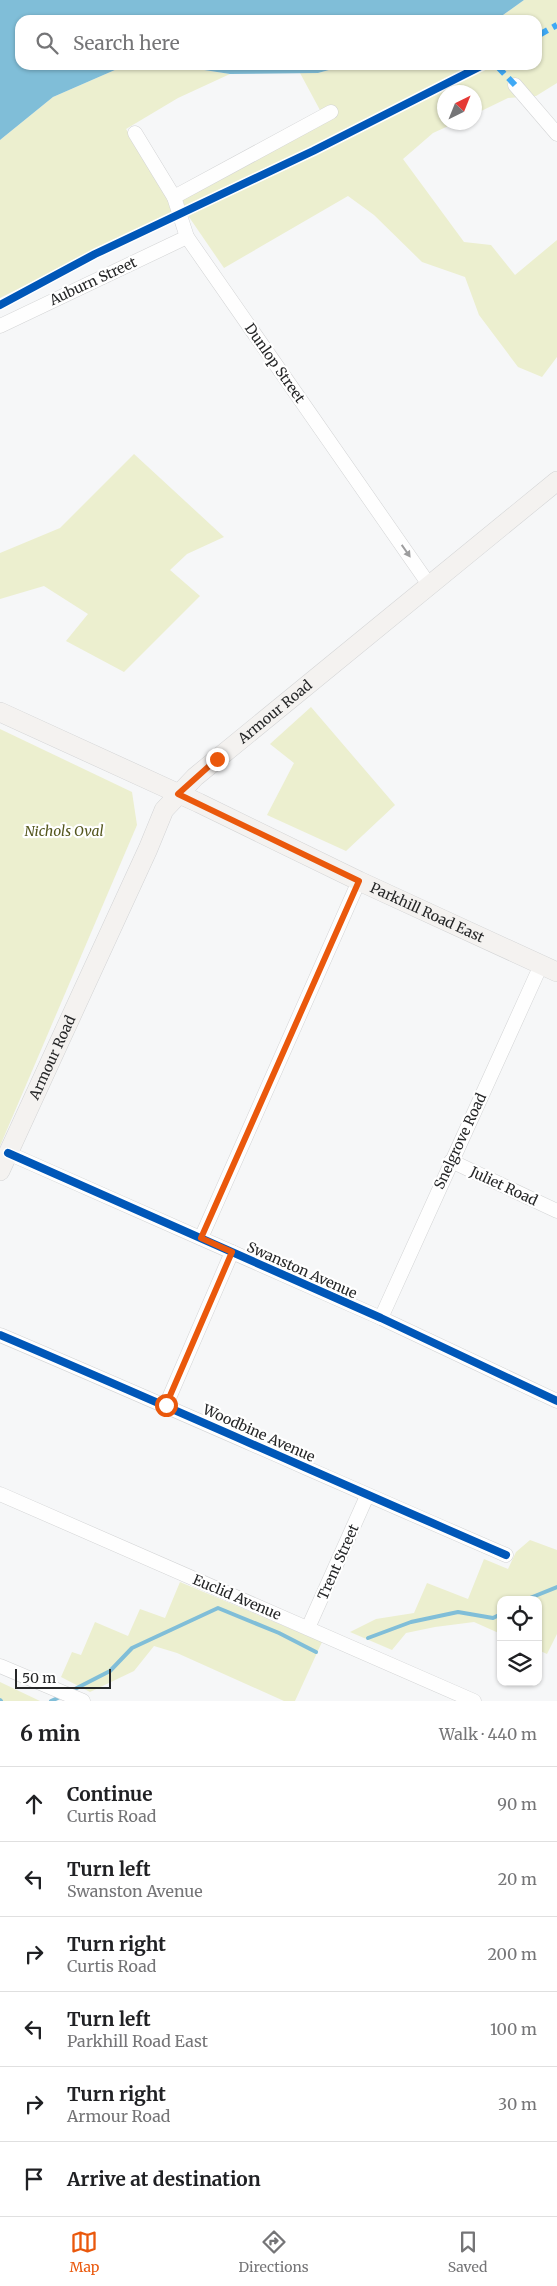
<!DOCTYPE html>
<html lang="en">
<head>
<meta charset="utf-8">
<style>
	:root { --surface:#fff; --page:#f6f6f6; --text:#202124; --muted:#757577; --line:#e0e0e0; --accent:#ea580c }
	body { margin:0; font-family:Merriweather,serif; background:var(--page); color:var(--text) }
	.controls { position:absolute; right:15px; bottom:15px; display:grid; overflow:hidden; border-radius:10px; box-shadow:0 1px 4px #0004 }
	.controls button { width:45px; height:45px; display:grid; place-items:center; padding:0; border:0; border-bottom:1px solid var(--line); background:var(--surface); color:var(--text); font:25px sans-serif }
	.compass { position:absolute; left:437px; top:85px; width:45px; height:45px; border-radius:50%; background:var(--surface); box-shadow:0 1px 4px #0004; rotate:43deg }
	.scale { position:absolute; left:15px; bottom:12px; width:96px; box-sizing:border-box; padding-left:5px; border:2px solid #262728; border-top:0; font-size:14px; line-height:18px; white-space:nowrap; color:#262728; -webkit-text-stroke:4px #fff; paint-order:stroke }
	.stop { position:absolute; width:15px; height:15px; margin:-11px; border:4px solid #ea580c; border-radius:50%; background:#fff }
	.stop.end { background:#ea580c; border-color:#fff; box-shadow:0 1px 5px #0008 }
	.list { margin:0; padding:0; list-style:none }
	h2 { display:flex; justify-content:space-between; align-items:center; height:65px; margin:0; padding:0 20px; font-size:21px }
	h2 small { font-size:16px; font-weight:400; color:var(--muted) }
	.list li { display:grid; grid-template-columns:32px 1fr auto; gap:15px; align-items:center; box-sizing:border-box; height:75px; padding:0 20px; border-top:1px solid var(--line) }
	.list b { display:block; font-size:19px; white-space:nowrap }
	.list p { margin:0; font-size:16px; white-space:nowrap; color:var(--muted) }
	.list em { font-size:16px; font-style:normal; color:var(--muted) }
	.icon { flex:none; width:28px; height:28px; fill:none; stroke:currentColor; stroke-width:2; stroke-linecap:round; stroke-linejoin:round }
	.map { position:relative; flex:none; width:557px; height:1701px; overflow:hidden }
	.search { position:absolute; background:var(--surface); box-shadow:0 1px 4px #0004; left:15px; right:15px; top:15px; height:55px; display:flex; align-items:center; gap:12px; box-sizing:border-box; padding:0 18px; border-radius:15px; color:var(--muted); font-size:19px }
	.sheet { height:515px; background:var(--surface) }
	nav { display:flex; justify-content:space-around; align-items:center; box-sizing:border-box; height:70px; border-top:1px solid var(--line); background:var(--surface); font-size:14px; color:var(--muted) }
	nav a { display:grid; justify-items:center; gap:2px }
	nav .on { color:var(--accent) }
	.map>svg:first-child { display:block }
</style>
</head>
<body>
<div class="map">
<svg width="557" height="1701" viewBox="0 0 557 1701">
	<rect width="100%" height="100%" fill="#f6f7f8"/>
	<g fill="#ecefcf">
		<polygon points="524,0 557,0 557,83 536,96 508,98 475,114 474,92 444,92 444,122 455,123 433,133 403,159 464,242 491,245 515,275 557,240 557,357 542,377 518,367 479,315 465,277 422,262 374,215 348,196 224,268 189,217 182,199 321,112 300,73 318,73 347,65 537,65 537,20 496,20"/>
		<polygon points="124,66 185,67 230,74 178,98 126,129 169,195 174,211 0,298 0,140 53,97"/>
		<polygon points="134,454 224,537 187,554 170,570 200,596 124,672 66,641 88,614 44,586 0,599 0,553 60,528"/>
		<polygon points="311,707 395,805 346,851 267,815 294,763 270,744"/>
		<polygon points="0,729 132,792 137,825 0,1146"/>
		<polygon points="530,1540 557,1550 557,1634 547,1654 538,1650 538,1600 501,1600 501,1634 474,1622 435,1627 406,1633 392,1650 350,1632 376,1619 414,1613 427,1583 468,1599 484,1559 508,1569 516,1552"/>
		<polygon points="180,1582 322,1642 295,1701 284,1701 177,1653 154,1646 134,1671 90,1692 61,1677 72,1652 81,1655 95,1622 128,1636 140,1609 165,1618"/>
		<polygon points="0,1682 40,1701 0,1701"/>
	</g>
	<polygon fill="#80bed8" points="0,0 524,0 496,20 20,20 20,65 347,65 318,73 230,74 185,67 124,66 53,97 0,140"/>
	<g fill="none" stroke-linecap="round" stroke-linejoin="round">
		<g stroke="#80bed8" stroke-width="4">
			<polyline points="525,1600 557,1587"/>
			<polyline points="368,1638 411,1622 458,1612 493,1618 501,1614"/>
			<polyline points="71,1691 110,1671 132,1648 218,1608 279,1633 316,1652"/>
			<polyline points="0,1700 1,1701"/>
			<polyline points="51,1701 60,1697"/>
		</g>
		<g stroke="#d3d4d5" stroke-width="15">
			<g id="minor">
				<polyline points="515,85 557,134"/>
				<polyline points="135,133 174,197 187,237 430,586"/>
				<polyline points="174,197 331,112"/>
				<polyline points="0,326 187,237"/>
				<polyline points="8,1153 381,1318 557,1401"/>
				<polyline points="451,1161 557,1211"/>
				<polyline points="201,1238 359,881"/>
				<polyline points="381,1318 541,965"/>
				<path d="M 0,1335 C 170,1407 337,1482 506,1555"/>
				<polyline points="166,1405 232,1252"/>
				<polyline points="0,1494 474,1701"/>
				<polyline points="308,1628 367,1496"/>
				<polyline points="0,1666 83,1701"/>
			</g>
		</g>
		<g stroke="#d3d4d5" stroke-width="20">
			<g id="secondary">
				<path id="s1" d="M 0,712 L 199,803 L 359,881 L 557,972"/>
				<path id="s2" d="M 0,1171 L 148,849 L 164,810 L 195,777 L 557,481"/>
			</g>
		</g>
		<use href="#minor" stroke="#fefefe" stroke-width="14"/>
		<use href="#secondary" stroke="#f4f2f0" stroke-width="19"/>
		<g stroke="#3fa9f5" stroke-width="6" stroke-dasharray="12 6" stroke-linecap="butt">
			<polyline points="537,36 557,25"/>
			<polyline points="496,65 515,85"/>
		</g>
		<g stroke="#fff" stroke-width="11">
			<g id="cycleway">
				<polyline points="0,305 95,254 313,151 483,65"/>
				<polyline points="8,1153 381,1318 557,1401"/>
				<path d="M 0,1335 C 170,1407 337,1482 506,1555"/>
			</g>
		</g>
		<use href="#cycleway" stroke="#0057b8" stroke-width="8"/>
	</g>
	<defs><path id="oneway-solid" d="M-6-.8H1V-3.2L6.5 0L1 3.2V.8H-6Z" transform="scale(1.25)"/></defs>
	<use fill="#9d9d9e" href="#oneway-solid" transform="translate(406 551) rotate(55)"/>
	<g fill="none" stroke-linecap="round" stroke-linejoin="round">
		<polyline stroke="#ea580c" stroke-width="6" points="166,1405 232,1252 201,1238 359,881 178,794 217,759"/>
	</g>
	<g text-anchor="middle" dominant-baseline="central" stroke-width="4.5" stroke-linejoin="round" paint-order="stroke">
		<g font-size="14" fill="#262728" stroke="#fff">
			<text transform="translate(93 281) rotate(-25)">Auburn Street</text>
			<text transform="translate(275 363) rotate(55)">Dunlop Street</text>
			<text stroke="none"><textPath href="#s2" startOffset="545">Armour Road</textPath></text>
			<text stroke="none"><textPath href="#s1" startOffset="472">Parkhill Road East</textPath></text>
			<text stroke="none"><textPath href="#s2" startOffset="125">Armour Road</textPath></text>
			<text transform="translate(460 1141) rotate(-65)">Snelgrove Road</text>
			<text transform="translate(504 1186) rotate(25)">Juliet Road</text>
			<text transform="translate(302 1270) rotate(24)">Swanston Avenue</text>
			<text transform="translate(259 1433) rotate(24)">Woodbine Avenue</text>
			<text transform="translate(338 1562) rotate(-66)">Trent Street</text>
			<text transform="translate(237 1597) rotate(23)">Euclid Avenue</text>
		</g>
		<g font-size="14" font-style="italic" fill="#55571f" stroke="#fff">
			<text x="64" y="831">Nichols Oval</text>
		</g>
	</g>
</svg>
<div class="controls">
<button><svg class="icon" aria-label="locate" viewBox="0 0 24 24"><circle cx="12" cy="12" r="6"/><path d="M12 2v4M12 18v4M2 12h4M18 12h4"/></svg></button>
<button><svg class="icon" aria-label="layers" viewBox="0 0 24 24"><path d="M12 4l9 5-9 5-9-5zM3 14l9 5 9-5"/></svg></button>
</div>
<svg class="compass" viewBox="-18 -18 36 36"><path d="M0-13l5 13h-10z" fill="#e53935"/><path d="M0 13l5-13h-10z" fill="#757577"/></svg>
<div class="scale">50 m</div>
<div class="stop" style="left:166px;top:1405px"></div>
<div class="stop end" style="left:217px;top:759px"></div>
<div class="search"><svg class="icon" aria-label="search" viewBox="0 0 24 24"><circle cx="10" cy="10" r="6"/><path d="M15 15l6 6"/></svg>Search here</div>
</div>
<section class="sheet">
<h2>6 min<small>Walk · 440 m</small></h2>
<ul class="list">
<li><svg class="icon" aria-label="ahead" viewBox="0 0 24 24"><path d="M12 20V5M6 11l6-6 6 6"/></svg><div><b>Continue</b><p>Curtis Road</p></div><em>90 m</em></li>
<li><svg class="icon" aria-label="left" viewBox="0 0 24 24"><path d="M17 20v-9H6M10 6l-5 5 5 5"/></svg><div><b>Turn left</b><p>Swanston Avenue</p></div><em>20 m</em></li>
<li><svg class="icon" aria-label="right" viewBox="0 0 24 24"><path d="M7 20v-9h11M14 6l5 5-5 5"/></svg><div><b>Turn right</b><p>Curtis Road</p></div><em>200 m</em></li>
<li><svg class="icon" aria-label="left" viewBox="0 0 24 24"><path d="M17 20v-9H6M10 6l-5 5 5 5"/></svg><div><b>Turn left</b><p>Parkhill Road East</p></div><em>100 m</em></li>
<li><svg class="icon" aria-label="right" viewBox="0 0 24 24"><path d="M7 20v-9h11M14 6l5 5-5 5"/></svg><div><b>Turn right</b><p>Armour Road</p></div><em>30 m</em></li>
<li><svg class="icon" aria-label="arrive" viewBox="0 0 24 24"><path d="M6 21V4h12l-3 4 3 4H6"/></svg><div><b>Arrive at destination</b></div></li>
</ul>
</section>
<nav>
<a class="on"><svg class="icon" aria-label="map" viewBox="0 0 24 24"><path d="M3 6l6-2 6 2 6-2v14l-6 2-6-2-6 2zM9 4v14M15 6v14"/></svg>Map</a>
<a><svg class="icon" aria-label="directions" viewBox="0 0 24 24"><path d="M12 3l9 9-9 9-9-9zM9 14v-3h6M13 9l2 2-2 2"/></svg>Directions</a>
<a><svg class="icon" aria-label="saved" viewBox="0 0 24 24"><path d="M7 4h10v16l-5-4-5 4z"/></svg>Saved</a>
</nav>
</body>
</html>
